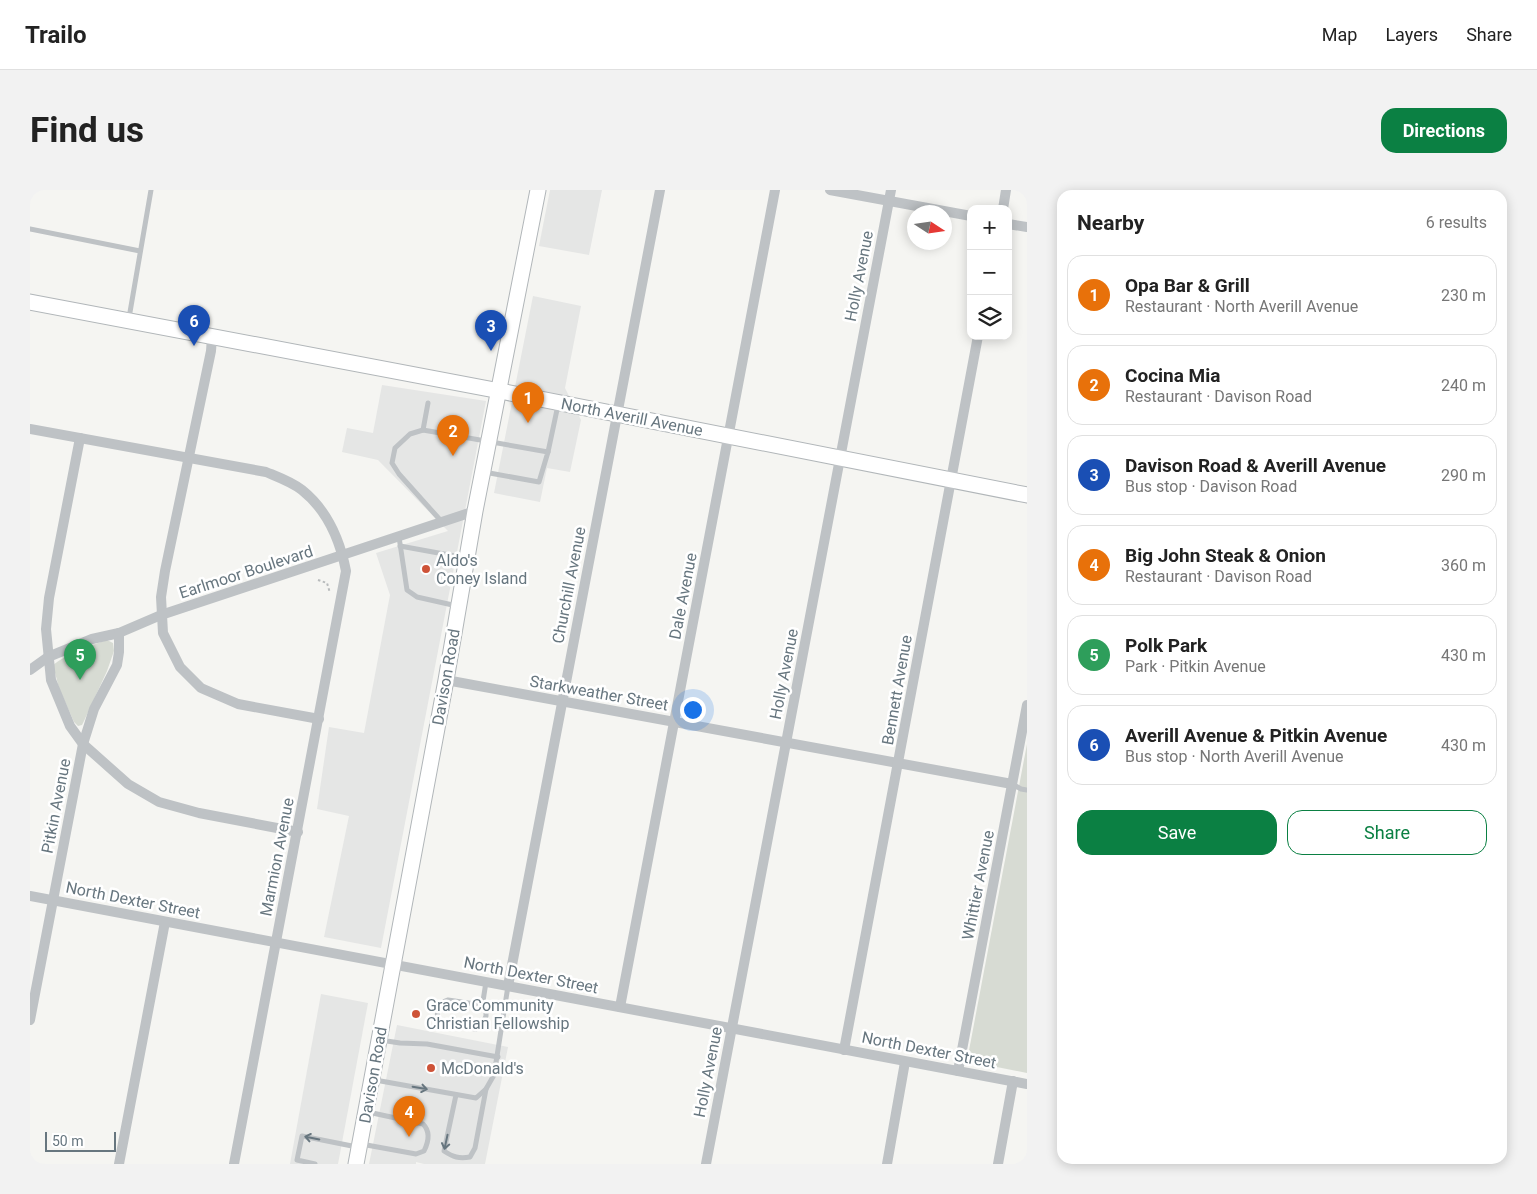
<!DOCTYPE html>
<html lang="en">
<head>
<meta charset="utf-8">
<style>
	:root { --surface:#fff; --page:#f2f2f2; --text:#222; --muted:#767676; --line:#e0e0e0; --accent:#0b8043 }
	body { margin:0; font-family:Roboto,sans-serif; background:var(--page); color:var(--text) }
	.controls { position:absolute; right:15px; top:15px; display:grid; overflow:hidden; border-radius:10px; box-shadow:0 2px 12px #0003 }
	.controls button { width:45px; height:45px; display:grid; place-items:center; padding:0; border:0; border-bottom:1px solid var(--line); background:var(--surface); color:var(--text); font:25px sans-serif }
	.compass { position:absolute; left:877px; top:15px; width:45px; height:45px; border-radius:50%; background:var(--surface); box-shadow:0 2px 12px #0003; rotate:102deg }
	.scale { position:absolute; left:15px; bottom:12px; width:71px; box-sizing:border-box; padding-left:5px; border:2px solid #67767f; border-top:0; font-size:14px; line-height:18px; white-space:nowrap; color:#67767f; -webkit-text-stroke:4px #fff; paint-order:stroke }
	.you { position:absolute; left:662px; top:519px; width:18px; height:18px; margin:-12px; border:4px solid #fff; border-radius:50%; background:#1a73e8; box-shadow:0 0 0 8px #1a73e833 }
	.badge { display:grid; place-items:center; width:32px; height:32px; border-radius:50%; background:var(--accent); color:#fff; font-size:16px; font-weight:700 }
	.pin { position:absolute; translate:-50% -41px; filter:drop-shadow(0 1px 2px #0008) }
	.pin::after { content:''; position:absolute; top:26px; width:18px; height:15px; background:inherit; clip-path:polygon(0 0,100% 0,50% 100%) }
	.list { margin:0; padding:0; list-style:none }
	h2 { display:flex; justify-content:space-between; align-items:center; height:65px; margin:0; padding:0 20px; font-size:21px }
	h2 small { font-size:16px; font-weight:400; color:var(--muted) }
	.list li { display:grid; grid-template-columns:32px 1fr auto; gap:15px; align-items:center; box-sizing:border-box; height:80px; margin:0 10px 10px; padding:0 10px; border:1px solid var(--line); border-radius:15px }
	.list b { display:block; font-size:19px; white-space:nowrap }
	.list p { margin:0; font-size:16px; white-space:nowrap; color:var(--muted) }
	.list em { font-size:16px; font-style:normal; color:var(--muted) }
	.actions { display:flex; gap:10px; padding:15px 20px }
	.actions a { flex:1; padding:11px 0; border:1px solid var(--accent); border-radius:15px; text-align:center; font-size:18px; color:var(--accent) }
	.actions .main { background:var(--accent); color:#fff }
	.icon { flex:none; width:28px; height:28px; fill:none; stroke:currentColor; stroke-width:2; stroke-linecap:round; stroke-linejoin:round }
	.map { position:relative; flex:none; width:997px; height:974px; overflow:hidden; border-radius:15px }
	header { display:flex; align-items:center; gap:30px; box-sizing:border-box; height:70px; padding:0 25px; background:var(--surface); border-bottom:1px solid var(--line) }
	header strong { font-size:24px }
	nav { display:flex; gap:28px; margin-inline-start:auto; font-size:18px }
	.intro { display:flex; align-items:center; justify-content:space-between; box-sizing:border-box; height:120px; padding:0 30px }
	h1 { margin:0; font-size:35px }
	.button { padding:12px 22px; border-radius:15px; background:var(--accent); color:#fff; font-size:18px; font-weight:700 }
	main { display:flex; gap:30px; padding:0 30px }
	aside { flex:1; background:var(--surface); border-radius:15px; box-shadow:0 2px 12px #0003 }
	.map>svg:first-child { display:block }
</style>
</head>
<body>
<header>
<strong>Trailo</strong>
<nav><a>Map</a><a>Layers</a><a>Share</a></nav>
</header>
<div class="intro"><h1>Find us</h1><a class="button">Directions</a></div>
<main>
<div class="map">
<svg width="997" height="974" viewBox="0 0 997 974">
	<rect width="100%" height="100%" fill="#f5f5f2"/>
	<g fill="#e5e6e5">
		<polygon points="520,0 572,0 559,65 509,56"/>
		<polygon points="503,106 551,116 535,198 551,230 540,282 517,278 510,312 464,303"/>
		<polygon points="352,195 456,211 351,758 294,747 319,626 287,619 299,537 334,543 360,405 346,363 418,341 348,270 312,262 317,238 343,243"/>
		<polygon points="291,804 338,813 308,974 260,974"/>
		<polygon points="367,835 478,857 455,974 394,974 386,972 386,974 339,974"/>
	</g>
	<g fill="#d7dbd3">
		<path d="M 77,450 L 83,453 L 84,461 L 77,481 L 54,531 L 52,535 L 48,536 L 44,532 L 29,498 L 23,475 C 38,463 59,456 77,450 Z"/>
		<polygon points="997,554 997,883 937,871"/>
	</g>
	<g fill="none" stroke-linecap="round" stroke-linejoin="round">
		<g stroke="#b1b6b9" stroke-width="17">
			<g id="secondary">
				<polyline points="0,112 470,201 997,305"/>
				<polyline points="326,974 416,490 445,321 508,0"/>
			</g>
		</g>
		<polyline stroke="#b8bbbc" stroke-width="2" stroke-dasharray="2.5 2.5" stroke-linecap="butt" points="288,390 297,393 300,403"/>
		<g stroke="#bec2c5" stroke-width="5">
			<polyline points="0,39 110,61"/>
			<polyline points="99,128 121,0"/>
			<polyline points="398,213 393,240 518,262 509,292 454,282"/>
			<polyline points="393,240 380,244 365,258 362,273 369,284 412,332"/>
			<polyline points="518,262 528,215"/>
			<polyline points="369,347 377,400 387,407 427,416"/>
			<polyline points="370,356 436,368"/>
			<polyline points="982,594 991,599 997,600"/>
			<path d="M 453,811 L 445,814 L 418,810 C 407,813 404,827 412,834 L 446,839 L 451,837 L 456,826 L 456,817 L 453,811 L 456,792"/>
			<polyline points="350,850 370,853 397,854 468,867"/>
			<polyline points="345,890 446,908 456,899 464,885 478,796"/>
			<path d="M 426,905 L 414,961 C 423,967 429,969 440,967 L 445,958 L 456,899"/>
			<path d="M 331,954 L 386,964 L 394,961 C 398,953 401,942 393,934 L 338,922"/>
			<polyline points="285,974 267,970 272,946 327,957"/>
		</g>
		<g stroke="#bec2c5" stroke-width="10">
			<polyline points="800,0 941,26"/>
			<polyline points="973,19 976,0"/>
			<polyline points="978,34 997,37"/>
			<polyline points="182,147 181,161 135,381 131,407 133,443 150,477 171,498 208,514 289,529"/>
			<path d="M 0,239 L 236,282 C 248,287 262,292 272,300 C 297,320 310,350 316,381 L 204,974"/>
			<polyline points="50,248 19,408 16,439 21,490 40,536 53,554 98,594 129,612 169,623 268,642"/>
			<polyline points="0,480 18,467 62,449 89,443 131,425 445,321"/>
			<polyline points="416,490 982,594"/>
			<polyline points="0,706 997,894"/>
			<polyline points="478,796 630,0"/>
			<polyline points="590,817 745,0"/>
			<polyline points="0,830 53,554 64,519 87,475 89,462 89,443"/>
			<polyline points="814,860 948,146"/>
			<polyline points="928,881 997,515"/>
			<polyline points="89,974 135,732"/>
			<polyline points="676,974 861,0"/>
			<polyline points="857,974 875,872"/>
			<polyline points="968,974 983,891"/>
		</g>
		<use href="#secondary" stroke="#fff" stroke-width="15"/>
	</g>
	<defs><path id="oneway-shaft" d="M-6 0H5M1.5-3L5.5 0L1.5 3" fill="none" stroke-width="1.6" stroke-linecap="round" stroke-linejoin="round" transform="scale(1.25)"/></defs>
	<g stroke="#67767f">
		<use href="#oneway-shaft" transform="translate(390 898) rotate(10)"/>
		<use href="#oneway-shaft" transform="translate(282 948) rotate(-169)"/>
		<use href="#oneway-shaft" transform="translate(416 952) rotate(102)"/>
	</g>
	<g fill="#ce5338" stroke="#fff" stroke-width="2">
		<circle cx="396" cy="379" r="5"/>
		<circle cx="386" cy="824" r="5"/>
		<circle cx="401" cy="878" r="5"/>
	</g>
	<g text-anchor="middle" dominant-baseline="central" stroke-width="5" stroke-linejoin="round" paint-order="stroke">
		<g font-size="16" fill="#67767f" stroke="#fff">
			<text transform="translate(829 86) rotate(-79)">Holly Avenue</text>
			<text transform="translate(602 227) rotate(11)">North Averill Avenue</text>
			<text transform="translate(216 382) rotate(-18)">Earlmoor Boulevard</text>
			<text transform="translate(539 395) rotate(-79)">Churchill Avenue</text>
			<text transform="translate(653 406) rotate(-79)">Dale Avenue</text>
			<text transform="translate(754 484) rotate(-79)">Holly Avenue</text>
			<text transform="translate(416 487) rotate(-80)">Davison Road</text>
			<text transform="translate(867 500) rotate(-80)">Bennett Avenue</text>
			<text transform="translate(569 503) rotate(10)">Starkweather Street</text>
			<text transform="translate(26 616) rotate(-79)">Pitkin Avenue</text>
			<text transform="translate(247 667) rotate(-79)">Marmion Avenue</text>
			<text transform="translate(948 695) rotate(-79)">Whittier Avenue</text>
			<text transform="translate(103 710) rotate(11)">North Dexter Street</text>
			<text transform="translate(501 785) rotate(11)">North Dexter Street</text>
			<text transform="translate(899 860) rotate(11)">North Dexter Street</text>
			<text transform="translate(678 882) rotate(-79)">Holly Avenue</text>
			<text transform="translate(343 885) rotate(-80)">Davison Road</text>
		</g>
		<g font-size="16" fill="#67767f" stroke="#fff" text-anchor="start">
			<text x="406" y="370">Aldo's<tspan x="406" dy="18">Coney Island</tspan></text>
			<text x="396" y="815">Grace Community<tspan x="396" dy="18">Christian Fellowship</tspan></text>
			<text x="411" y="878">McDonald's</text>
		</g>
	</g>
</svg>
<div class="controls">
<button>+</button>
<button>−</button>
<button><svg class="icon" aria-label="layers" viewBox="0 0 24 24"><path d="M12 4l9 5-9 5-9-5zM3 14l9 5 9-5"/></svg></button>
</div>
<svg class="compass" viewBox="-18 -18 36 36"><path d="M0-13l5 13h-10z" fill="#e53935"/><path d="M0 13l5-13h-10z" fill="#767676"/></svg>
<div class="scale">50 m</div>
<div class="you"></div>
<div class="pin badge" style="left:498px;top:233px;background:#e8710a">1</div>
<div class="pin badge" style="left:423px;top:266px;background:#e8710a">2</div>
<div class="pin badge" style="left:461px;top:161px;background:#1a4fb4">3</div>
<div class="pin badge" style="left:379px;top:947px;background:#e8710a">4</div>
<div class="pin badge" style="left:50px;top:490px;background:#2e9e5b">5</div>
<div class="pin badge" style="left:164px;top:156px;background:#1a4fb4">6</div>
</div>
<aside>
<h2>Nearby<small>6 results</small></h2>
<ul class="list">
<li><span class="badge" style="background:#e8710a">1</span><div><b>Opa Bar &amp; Grill</b><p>Restaurant · North Averill Avenue</p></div><em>230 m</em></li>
<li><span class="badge" style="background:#e8710a">2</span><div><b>Cocina Mia</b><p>Restaurant · Davison Road</p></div><em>240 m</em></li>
<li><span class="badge" style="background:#1a4fb4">3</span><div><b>Davison Road &amp; Averill Avenue</b><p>Bus stop · Davison Road</p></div><em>290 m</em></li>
<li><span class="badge" style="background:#e8710a">4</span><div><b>Big John Steak &amp; Onion</b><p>Restaurant · Davison Road</p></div><em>360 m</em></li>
<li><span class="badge" style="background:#2e9e5b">5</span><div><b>Polk Park</b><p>Park · Pitkin Avenue</p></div><em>430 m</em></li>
<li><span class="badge" style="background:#1a4fb4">6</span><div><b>Averill Avenue &amp; Pitkin Avenue</b><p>Bus stop · North Averill Avenue</p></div><em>430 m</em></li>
</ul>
<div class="actions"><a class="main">Save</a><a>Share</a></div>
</aside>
</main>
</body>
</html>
